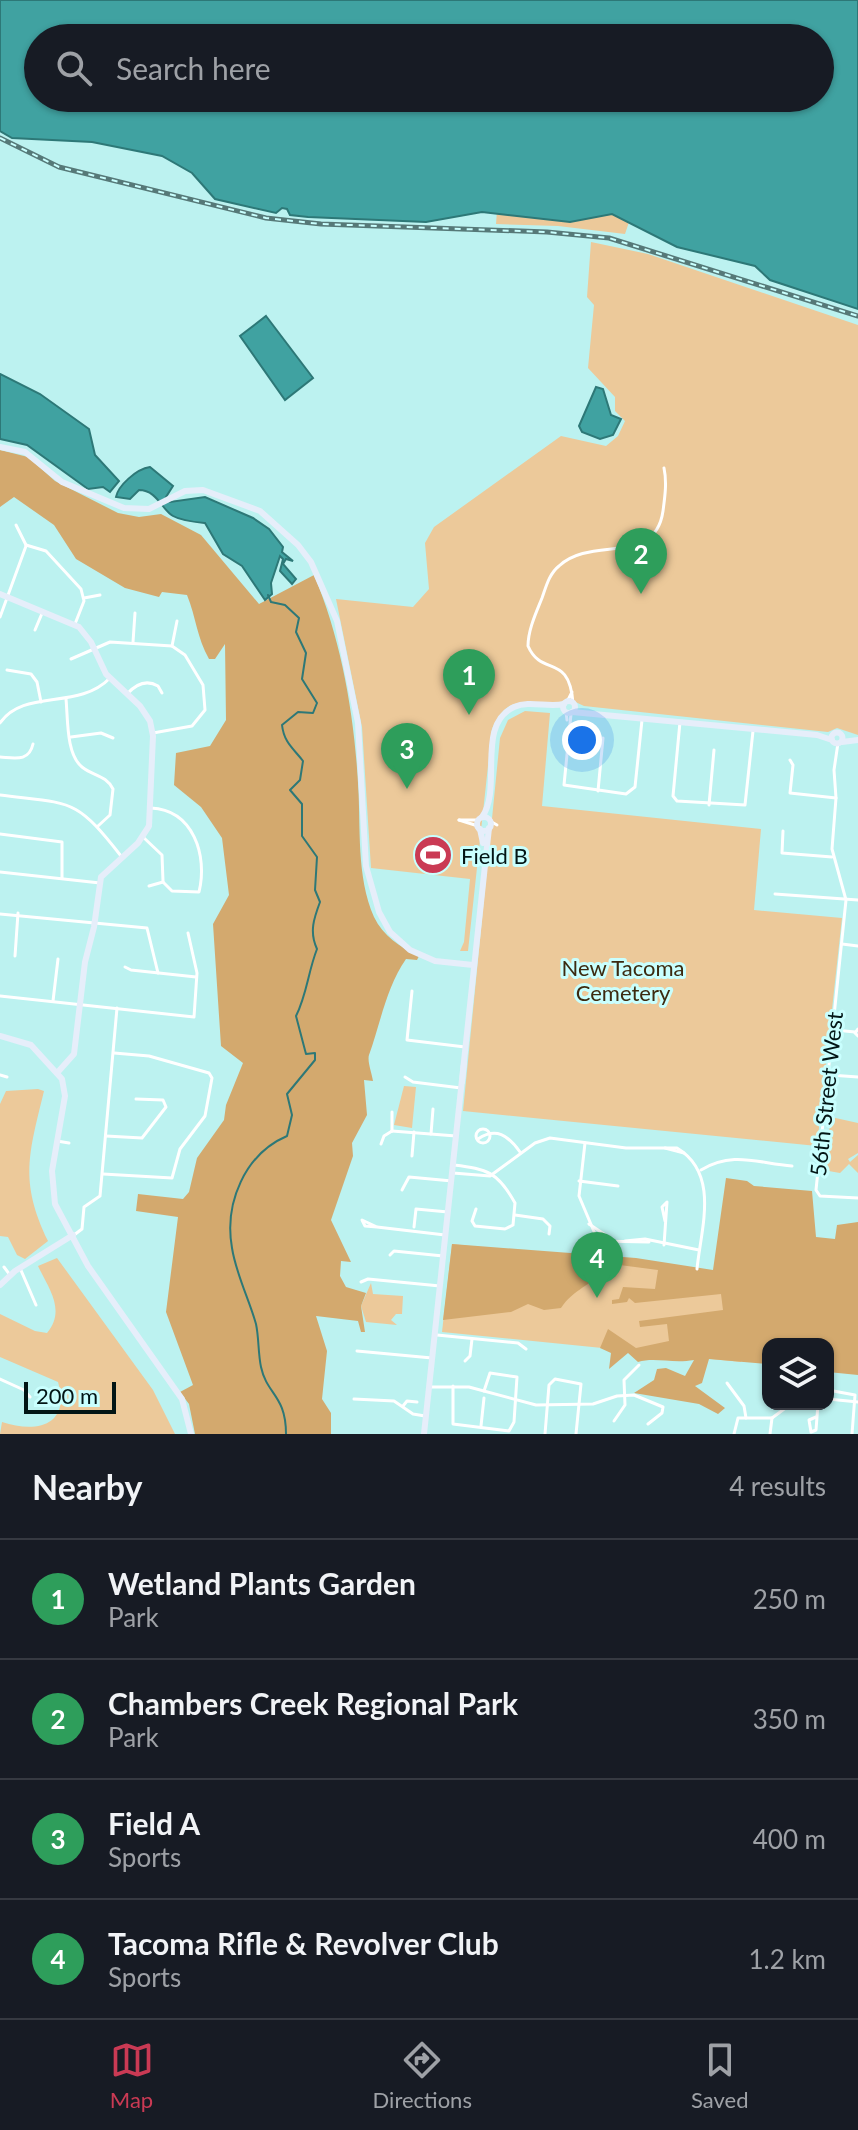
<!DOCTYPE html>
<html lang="en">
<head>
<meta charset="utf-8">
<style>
	:root { --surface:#171b24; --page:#20242c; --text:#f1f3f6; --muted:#9ea1a6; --line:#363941; --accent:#ca3a54 }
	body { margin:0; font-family:Lato,sans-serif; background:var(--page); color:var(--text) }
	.controls { position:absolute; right:24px; bottom:24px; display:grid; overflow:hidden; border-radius:16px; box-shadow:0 2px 6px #0004 }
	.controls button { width:72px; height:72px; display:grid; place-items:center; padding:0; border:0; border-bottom:2px solid var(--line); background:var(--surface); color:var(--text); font:40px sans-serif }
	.scale { position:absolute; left:24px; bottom:20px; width:92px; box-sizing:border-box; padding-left:8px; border:4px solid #021515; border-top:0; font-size:22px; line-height:28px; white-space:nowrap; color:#021515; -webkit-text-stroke:6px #c9fffe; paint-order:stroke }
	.you { position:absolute; left:582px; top:740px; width:28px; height:28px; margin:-20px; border:6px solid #fff; border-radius:50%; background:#1a73e8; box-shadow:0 0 0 12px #1a73e833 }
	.badge { display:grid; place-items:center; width:52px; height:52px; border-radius:50%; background:var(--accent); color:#fff; font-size:26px; font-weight:700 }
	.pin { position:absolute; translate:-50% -66px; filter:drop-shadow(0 2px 4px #0008) }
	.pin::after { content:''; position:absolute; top:42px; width:28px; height:24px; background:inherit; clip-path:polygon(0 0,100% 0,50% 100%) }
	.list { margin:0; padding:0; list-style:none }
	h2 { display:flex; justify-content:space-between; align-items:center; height:104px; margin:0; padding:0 32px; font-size:34px }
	h2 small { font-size:26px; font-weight:400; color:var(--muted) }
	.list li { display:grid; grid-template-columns:52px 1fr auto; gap:24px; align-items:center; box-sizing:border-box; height:120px; padding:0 32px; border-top:2px solid var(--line) }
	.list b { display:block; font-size:30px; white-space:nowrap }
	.list p { margin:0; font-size:26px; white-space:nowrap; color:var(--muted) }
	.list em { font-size:26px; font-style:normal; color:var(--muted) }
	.icon { flex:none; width:44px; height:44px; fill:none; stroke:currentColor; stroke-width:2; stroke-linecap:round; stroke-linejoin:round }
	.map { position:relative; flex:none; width:858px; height:1434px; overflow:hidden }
	.search { position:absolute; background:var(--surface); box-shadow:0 2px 6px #0004; left:24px; right:24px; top:24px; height:88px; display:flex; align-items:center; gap:20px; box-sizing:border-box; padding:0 28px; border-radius:44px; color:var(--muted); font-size:30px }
	.sheet { height:584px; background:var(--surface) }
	nav { display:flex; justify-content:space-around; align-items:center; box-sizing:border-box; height:112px; border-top:2px solid var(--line); background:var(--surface); font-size:22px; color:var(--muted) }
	nav a { display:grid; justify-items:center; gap:4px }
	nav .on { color:var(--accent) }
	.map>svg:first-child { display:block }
</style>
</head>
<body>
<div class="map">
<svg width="858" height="1434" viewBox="0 0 858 1434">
	<rect width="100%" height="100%" fill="#bcf2f0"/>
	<g fill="#ecc99a">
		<polygon points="498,197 635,204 625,234 558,226 496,224"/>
		<path d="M 591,242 L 648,254 L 858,325 L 858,735 L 837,728 L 828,732 L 584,706 L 567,698 C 542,720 514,679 492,729 L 468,951 L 460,951 L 464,942 L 470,879 L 371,868 L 362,727 L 336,599 L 413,607 L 429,589 L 425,543 L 434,527 L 561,436 L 606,446 L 618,436 L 625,421 L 615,411 L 615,397 L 588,368 L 594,305 L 587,297 Z"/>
		<polygon points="525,711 550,713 542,806 761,829 754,910 842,918 817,1146 463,1111 500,738 508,720"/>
		<polygon points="404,1086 416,1087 412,1128 394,1125"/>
		<path d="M 38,1089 L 44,1091 C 29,1153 19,1181 48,1241 L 25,1259 L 17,1255 L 8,1237 L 0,1236 L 0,1104 L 6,1091 Z"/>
		<polygon points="831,1117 858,1123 858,1153 848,1159 850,1162 858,1155 858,1173 849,1164 840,1173 823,1170"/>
		<polygon points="452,1244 749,1276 741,1362 442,1332"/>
		<path d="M 57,1258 L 153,1390 L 175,1434 L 0,1434 L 2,1422 C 37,1434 71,1425 58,1382 L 0,1357 L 0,1314 L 35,1331 L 47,1333 C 66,1310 49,1289 38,1266 Z"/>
		<polygon points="371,1283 373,1294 403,1296 402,1314 396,1314 391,1320 397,1325 366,1322 361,1306"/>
	</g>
	<g fill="#d3a96e">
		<path d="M 0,450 L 28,457 L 55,481 L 118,513 L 139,517 L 161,514 L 201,535 L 259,604 L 314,575 C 341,639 354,713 358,783 C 361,827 356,876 374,917 C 383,936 400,947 419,956 L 417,960 L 406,959 C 386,988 380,1025 369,1055 C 367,1061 372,1074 373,1081 L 364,1080 L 367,1115 L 352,1143 L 353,1156 L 331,1220 L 351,1262 L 341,1261 L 340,1276 L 346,1287 L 366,1293 L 361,1306 L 365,1332 L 361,1332 L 358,1321 L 316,1316 L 327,1351 L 322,1399 L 331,1413 L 331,1434 L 195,1434 L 189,1404 L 180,1392 L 193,1385 L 166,1312 L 178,1217 L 136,1211 L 138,1194 L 183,1199 L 189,1192 L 197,1158 L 224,1120 L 226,1105 L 243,1063 L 221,1046 L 213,924 L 229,895 L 222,838 L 201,807 L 174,785 L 176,753 L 210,746 L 226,720 L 225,644 L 215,659 L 209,659 C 197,638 196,617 187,595 L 162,592 L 159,597 L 125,588 L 76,559 L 54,525 L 14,497 L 0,507 Z"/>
		<path d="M 726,1178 L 747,1181 L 754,1186 L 812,1191 L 816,1237 L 835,1239 L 837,1225 L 858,1222 L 858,1375 L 828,1372 L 828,1344 L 768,1344 L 768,1364 L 709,1359 L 702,1383 L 695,1386 L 725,1408 L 718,1414 L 699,1404 L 634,1393 L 654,1380 L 657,1369 L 666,1368 L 685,1376 L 694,1360 C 673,1364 655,1357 638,1362 L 628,1353 L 609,1369 L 611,1353 L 600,1348 L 608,1329 L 636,1348 L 669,1341 L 667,1324 L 640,1327 L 639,1321 L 723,1310 L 721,1294 L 635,1303 L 629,1298 L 627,1302 L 612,1304 L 612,1300 L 619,1299 L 623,1287 L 655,1289 L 658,1270 L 612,1264 C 597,1283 575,1287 561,1308 L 544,1310 L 528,1304 L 511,1312 L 443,1320 L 452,1244 L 636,1258 L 713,1270 Z"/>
	</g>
	<g fill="#40a2a1" stroke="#2d7877" stroke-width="2" fill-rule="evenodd">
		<path d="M 0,0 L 858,0 L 858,309 L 770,280 L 755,266 L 677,247 L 612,214 L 570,222 L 482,212 L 426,222 L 308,217 L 290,215 L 287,209 L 282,208 L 276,213 L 215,199 L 192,173 L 162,156 L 92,142 L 12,138 L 0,131 ZM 38,38 L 820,38 L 820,98 L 38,98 Z"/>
		<polygon points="266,316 313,378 285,400 240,336"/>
		<polygon points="0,374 40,394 89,429 95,455 119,481 110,492 103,487 88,489 27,445 0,439"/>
		<polygon points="596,387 603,389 611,415 621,419 613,435 600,439 582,432 579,426"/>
		<path d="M 150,467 L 173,486 L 166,497 L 170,502 L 205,497 L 253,518 L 269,529 L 283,547 L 282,552 L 293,561 L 286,559 L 283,564 L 296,579 L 292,584 L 280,571 L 283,559 L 280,556 L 271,583 L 272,594 L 265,600 L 242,566 L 223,554 L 205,523 C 194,522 182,521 173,516 C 162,510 157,490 139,490 L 130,499 L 116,497 C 118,486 136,469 150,467 Z"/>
	</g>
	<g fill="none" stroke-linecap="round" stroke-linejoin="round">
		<path stroke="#2d7877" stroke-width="2" d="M 268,595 L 271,602 L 285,605 L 299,618 L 296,632 L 306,653 L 302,679 L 317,703 L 313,713 L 298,712 L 282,725 C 284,743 294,749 303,761 L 300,780 L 290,790 L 302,804 L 302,836 L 317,857 L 315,890 L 320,902 C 314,918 309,932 317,949 C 308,972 307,994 296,1016 L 306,1054 L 315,1053 L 315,1060 L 287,1094 L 292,1115 L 287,1136 C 245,1154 224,1203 232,1248 C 236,1274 249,1299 256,1324 C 259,1338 258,1353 261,1367 C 267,1395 286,1395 286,1434"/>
		<g stroke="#fff" stroke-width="3">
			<polyline points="16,525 26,545"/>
			<polyline points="26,545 46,551 81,589 84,601 75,624"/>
			<polyline points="84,598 100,595"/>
			<polyline points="0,617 26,546"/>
			<polyline points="35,630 43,611"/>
			<polyline points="133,642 135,613"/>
			<polyline points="172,646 177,621"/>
			<polyline points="71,659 110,642 172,646 185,655 203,685 205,710 192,726 153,733"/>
			<polyline points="7,670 31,674 37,682 41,702"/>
			<path d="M 127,694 C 136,684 146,679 158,686 L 162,693"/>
			<path d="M 66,699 C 68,719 66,754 82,767 C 93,776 106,775 113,789 L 110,815 L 98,826"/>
			<polyline points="567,702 572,692"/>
			<path d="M 573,703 C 569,652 542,678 528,646 C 528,630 536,613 542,598 C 546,587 549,574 559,566 C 592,535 655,567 663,511 C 665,496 667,482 664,468"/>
			<polyline points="566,712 567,720"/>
			<polyline points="571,714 564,785 626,794 635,787 642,720"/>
			<polyline points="680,722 673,796 677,801 745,805 753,731"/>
			<path d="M 0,723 C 24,688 78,711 110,678"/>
			<polyline points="71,737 101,733 113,738"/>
			<polyline points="838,743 834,770 836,798 832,849 846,900 816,1190 820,1196 858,1198"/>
			<path d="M 0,757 C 15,758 29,762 33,744"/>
			<polyline points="790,760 793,765 790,793 836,798"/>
			<polyline points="598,791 603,738"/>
			<path d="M 0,795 C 72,804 75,797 121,856"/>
			<polyline points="709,805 714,750"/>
			<path d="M 151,808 C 193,810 208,855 199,892 L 172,891 L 163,882"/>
			<polyline points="459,820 478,826"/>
			<polyline points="459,820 478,820"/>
			<polyline points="490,821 497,825"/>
			<polyline points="783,831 782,853 832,857"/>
			<polyline points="0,834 62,842 62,878"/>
			<polyline points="143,837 162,855 163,881"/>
			<polyline points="0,872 100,883"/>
			<polyline points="149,886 163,882"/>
			<polyline points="775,894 858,900"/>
			<polyline points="0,914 147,928 158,973"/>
			<polyline points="842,944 858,946"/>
			<polyline points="15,956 18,913"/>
			<polyline points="125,967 131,970 196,977"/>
			<polyline points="412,991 407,1040 465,1047"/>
			<polyline points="0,996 194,1017 197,973 188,933"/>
			<polyline points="53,1001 58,959"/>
			<polyline points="858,1029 855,1033 858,1036"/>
			<polyline points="835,1030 855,1032"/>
			<polyline points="0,1075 7,1077"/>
			<polyline points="830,1075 858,1077"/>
			<polyline points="405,1077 413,1082 461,1088"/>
			<polyline points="392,1112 392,1131"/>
			<circle cx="483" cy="1136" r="7"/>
			<polyline points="392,1131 456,1136"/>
			<polyline points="431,1134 433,1109"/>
			<polyline points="106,1136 142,1138 166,1107 163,1100 136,1099"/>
			<path d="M 478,1139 C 496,1127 508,1135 520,1152"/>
			<polyline points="57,1141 69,1143"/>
			<polyline points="585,1143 579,1196 598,1241 649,1242"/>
			<polyline points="381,1144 384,1136 392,1131"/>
			<polyline points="665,1148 684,1153"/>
			<polyline points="412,1156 414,1132"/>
			<path d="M 454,1165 C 487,1169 498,1172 515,1203 L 513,1225 L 505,1229 L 475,1226 L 472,1221 L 476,1209"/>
			<path d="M 701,1170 C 733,1151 757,1163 792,1166"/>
			<path d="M 453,1173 L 490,1176 L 535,1143 L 550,1138 L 626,1148 L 677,1148 C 720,1174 701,1228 697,1269"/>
			<polyline points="103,1174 172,1178 180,1149 205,1116 212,1078 209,1073 149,1056 114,1053"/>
			<polyline points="579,1181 618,1186"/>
			<polyline points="402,1190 409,1177 452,1181"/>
			<polyline points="515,1215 543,1219 550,1226 549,1234"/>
			<polyline points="589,1224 613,1240"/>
			<polyline points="377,1227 365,1226 362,1220 377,1227 445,1235"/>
			<polyline points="414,1227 416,1209 448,1212"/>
			<polyline points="74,1235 82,1229 84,1207 100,1196 117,1008"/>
			<polyline points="625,1241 645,1239 699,1250"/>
			<polyline points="664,1245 667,1202 662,1207 665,1221"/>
			<polyline points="390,1255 394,1251 443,1256"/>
			<polyline points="4,1267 10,1275"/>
			<polyline points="20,1268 36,1305"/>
			<polyline points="361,1282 368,1279 440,1286"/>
			<polyline points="437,1335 518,1343 526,1349"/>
			<polyline points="357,1351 432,1358"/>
			<polyline points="465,1361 470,1356 472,1339"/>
			<polyline points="0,1379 24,1390 30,1397"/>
			<polyline points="727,1383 744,1406 746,1418"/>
			<polyline points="453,1386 453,1424 509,1431 514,1422 517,1377 490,1373 484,1391"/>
			<polyline points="431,1387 469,1387 536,1405 593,1404 617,1396 634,1395 663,1407 662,1413 648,1424"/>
			<polyline points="828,1390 855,1395 852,1434"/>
			<polyline points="354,1399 394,1401 413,1414 425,1416"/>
			<polyline points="828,1399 858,1402"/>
			<polyline points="403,1406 407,1401 417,1402"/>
			<polyline points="816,1417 809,1420 811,1432 816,1430 818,1404"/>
			<polyline points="614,1421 625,1405 624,1380 639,1365"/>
			<polyline points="481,1426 484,1398"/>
			<polyline points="545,1434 549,1385 555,1379 581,1384 576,1434"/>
			<polyline points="734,1434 738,1418 772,1418 791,1404"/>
			<polyline points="770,1434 772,1418"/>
		</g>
		<g stroke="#e6eefa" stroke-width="6">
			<polyline points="0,447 25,452 62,482 124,508 149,509 185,491 203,490 260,511 298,545 311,562 337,621 358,723 366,866 379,912 390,932 410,950 435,961 473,965"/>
			<polyline points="0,594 79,627 91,642 106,674 140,706 150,721 153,736 149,826 138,843 101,877 94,927 85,962 74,1054 57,1073"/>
			<circle cx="569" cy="707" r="6"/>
			<polyline points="572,712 817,735 832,740"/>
			<circle cx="837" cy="738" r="5.5"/>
			<polyline points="842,742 858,740"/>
			<path d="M 482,817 C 503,788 475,725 514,707 C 530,700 548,708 564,704"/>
			<circle cx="484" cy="824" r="7"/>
			<polyline points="480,829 483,843"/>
			<polyline points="0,1036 31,1045 62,1079 65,1096 52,1171 55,1204 88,1266 182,1399 191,1434"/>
			<polyline points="462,1082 464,1063"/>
			<polyline points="0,1285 15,1271 73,1235"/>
			<polyline points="424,1434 489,828"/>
		</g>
		<g stroke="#567978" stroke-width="5">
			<polyline id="rail" points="0,138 59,167 266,218 321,224 547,232 609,238 858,316"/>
		</g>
		<use href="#rail" stroke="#c9fffe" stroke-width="2" stroke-dasharray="6" stroke-linecap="butt"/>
	</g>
	<defs>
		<g id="stadium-disc" transform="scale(2)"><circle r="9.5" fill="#ca3a54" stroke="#c9fffe"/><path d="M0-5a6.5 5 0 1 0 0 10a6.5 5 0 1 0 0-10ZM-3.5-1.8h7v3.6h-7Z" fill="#fff"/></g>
	</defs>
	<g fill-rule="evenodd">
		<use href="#stadium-disc" x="433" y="855"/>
	</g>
	<g text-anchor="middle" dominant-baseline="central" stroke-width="6" stroke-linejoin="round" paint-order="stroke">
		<g font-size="22" fill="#021515" stroke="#c9fffe" text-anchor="start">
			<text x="461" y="855">Field B</text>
		</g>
		<g font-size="22" fill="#3c2a10" stroke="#c9fffe">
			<text x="623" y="967">New Tacoma<tspan x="623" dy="25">Cemetery</tspan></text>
		</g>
		<g font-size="22" fill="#021515" stroke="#c9fffe">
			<text transform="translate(826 1094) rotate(-84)">56th Street West</text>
		</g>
	</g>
</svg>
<div class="controls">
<button><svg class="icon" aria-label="layers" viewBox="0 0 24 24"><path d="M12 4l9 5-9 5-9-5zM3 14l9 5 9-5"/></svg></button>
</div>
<div class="scale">200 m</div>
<div class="you"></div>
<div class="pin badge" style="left:469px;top:715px;background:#2e9e5b">1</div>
<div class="pin badge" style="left:641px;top:594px;background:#2e9e5b">2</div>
<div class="pin badge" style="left:407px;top:789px;background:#2e9e5b">3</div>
<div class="pin badge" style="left:597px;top:1298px;background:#2e9e5b">4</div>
<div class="search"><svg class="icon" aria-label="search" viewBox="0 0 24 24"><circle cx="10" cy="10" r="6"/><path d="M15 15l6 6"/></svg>Search here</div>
</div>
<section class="sheet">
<h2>Nearby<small>4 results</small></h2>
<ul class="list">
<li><span class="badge" style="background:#2e9e5b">1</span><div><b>Wetland Plants Garden</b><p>Park</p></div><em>250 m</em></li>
<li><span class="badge" style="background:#2e9e5b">2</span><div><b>Chambers Creek Regional Park</b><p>Park</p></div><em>350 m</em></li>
<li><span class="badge" style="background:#2e9e5b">3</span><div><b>Field A</b><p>Sports</p></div><em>400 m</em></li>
<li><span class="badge" style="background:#2e9e5b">4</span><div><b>Tacoma Rifle &amp; Revolver Club</b><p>Sports</p></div><em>1.2 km</em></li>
</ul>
</section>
<nav>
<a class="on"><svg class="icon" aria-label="map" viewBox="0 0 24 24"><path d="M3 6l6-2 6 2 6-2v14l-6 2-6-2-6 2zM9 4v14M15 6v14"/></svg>Map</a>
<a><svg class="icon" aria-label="directions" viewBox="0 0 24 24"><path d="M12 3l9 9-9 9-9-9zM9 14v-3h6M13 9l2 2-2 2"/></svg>Directions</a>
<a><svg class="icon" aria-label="saved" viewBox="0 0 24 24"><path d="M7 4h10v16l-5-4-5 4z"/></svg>Saved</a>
</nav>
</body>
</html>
